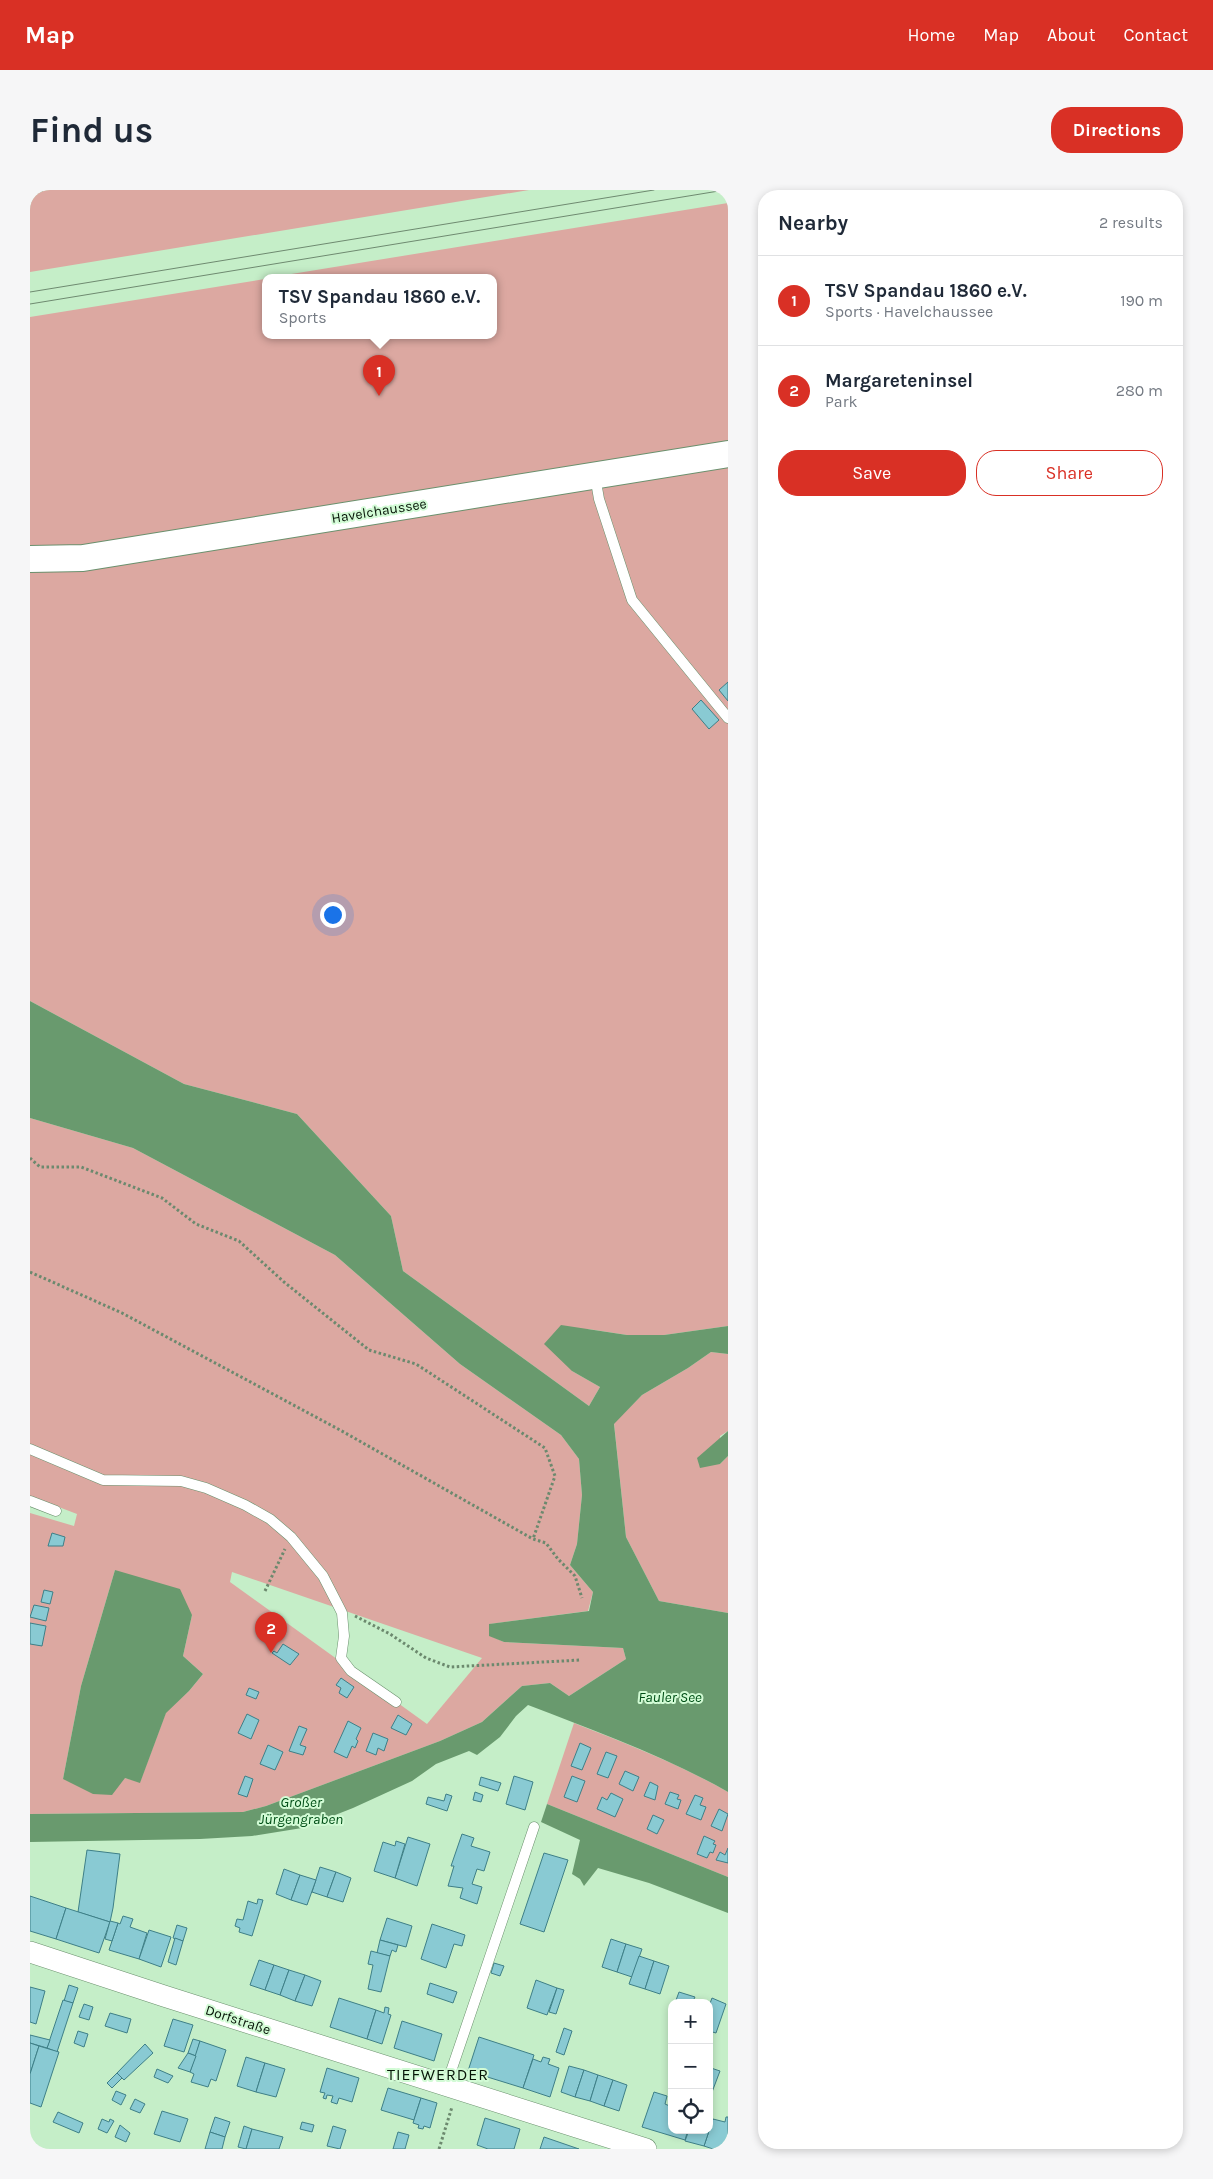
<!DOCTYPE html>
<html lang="en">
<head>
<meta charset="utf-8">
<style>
	:root { --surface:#fff; --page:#f6f6f7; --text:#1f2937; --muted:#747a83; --line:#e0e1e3; --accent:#d93025 }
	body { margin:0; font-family:Karla,sans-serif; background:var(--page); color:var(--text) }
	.controls { position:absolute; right:15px; bottom:15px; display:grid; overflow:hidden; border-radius:10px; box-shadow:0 2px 8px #0003 }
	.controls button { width:45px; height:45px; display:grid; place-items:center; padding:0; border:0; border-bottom:1px solid var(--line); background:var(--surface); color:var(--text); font:25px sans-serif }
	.you { position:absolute; left:302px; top:724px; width:18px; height:18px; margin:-12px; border:4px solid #fff; border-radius:50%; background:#1a73e8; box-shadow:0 0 0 8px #1a73e833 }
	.badge { display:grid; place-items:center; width:32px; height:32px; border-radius:50%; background:var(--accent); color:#fff; font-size:16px; font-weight:700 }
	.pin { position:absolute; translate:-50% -41px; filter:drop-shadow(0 1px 2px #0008) }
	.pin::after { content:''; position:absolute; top:26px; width:18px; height:15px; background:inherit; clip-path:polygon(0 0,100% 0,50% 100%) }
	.popup { position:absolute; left:232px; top:84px; width:235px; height:65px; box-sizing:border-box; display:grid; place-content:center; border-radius:10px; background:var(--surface); filter:drop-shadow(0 1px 4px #0005); font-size:16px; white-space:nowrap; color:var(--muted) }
	.popup b { font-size:19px; color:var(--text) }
	.popup::after { content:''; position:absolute; left:50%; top:100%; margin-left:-10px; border:10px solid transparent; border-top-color:var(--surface) }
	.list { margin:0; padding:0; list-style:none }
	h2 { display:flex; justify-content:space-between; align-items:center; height:65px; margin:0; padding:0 20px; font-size:21px }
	h2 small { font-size:16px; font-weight:400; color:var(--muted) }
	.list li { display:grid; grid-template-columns:32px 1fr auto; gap:15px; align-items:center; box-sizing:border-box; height:90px; padding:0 20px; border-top:1px solid var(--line) }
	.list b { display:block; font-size:19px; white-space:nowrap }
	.list p { margin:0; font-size:16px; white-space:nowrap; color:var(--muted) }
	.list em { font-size:16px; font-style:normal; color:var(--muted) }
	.actions { display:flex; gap:10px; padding:15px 20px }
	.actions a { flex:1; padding:11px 0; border:1px solid var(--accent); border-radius:20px; text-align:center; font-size:18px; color:var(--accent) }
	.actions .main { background:var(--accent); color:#fff }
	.icon { flex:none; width:28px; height:28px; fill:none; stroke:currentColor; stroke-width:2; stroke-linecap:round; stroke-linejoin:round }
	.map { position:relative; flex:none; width:698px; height:1959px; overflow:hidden; border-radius:20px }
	header { display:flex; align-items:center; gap:30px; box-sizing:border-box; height:70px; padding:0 25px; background:var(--accent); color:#fff }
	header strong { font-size:24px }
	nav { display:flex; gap:28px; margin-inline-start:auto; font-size:18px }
	.intro { display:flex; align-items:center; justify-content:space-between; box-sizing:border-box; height:120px; padding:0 30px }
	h1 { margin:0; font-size:35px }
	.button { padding:12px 22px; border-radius:20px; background:var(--accent); color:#fff; font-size:18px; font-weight:700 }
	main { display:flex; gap:30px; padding:0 30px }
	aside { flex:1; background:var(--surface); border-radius:20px; box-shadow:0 2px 8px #0003 }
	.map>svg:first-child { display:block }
</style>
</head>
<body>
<header>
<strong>Map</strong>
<nav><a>Home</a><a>Map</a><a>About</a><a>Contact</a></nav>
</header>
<div class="intro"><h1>Find us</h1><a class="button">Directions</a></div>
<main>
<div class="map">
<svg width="698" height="1959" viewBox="0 0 698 1959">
	<rect width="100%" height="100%" fill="#c5eec8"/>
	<g fill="#dca8a1" fill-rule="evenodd">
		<polygon points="0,0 499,0 0,82"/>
		<polygon points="698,13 698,1136 634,1145 597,1145 558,1139 542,1181 570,1197 559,1216 373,1081 361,1026 267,924 154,894 0,811 0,127 235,89 235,145 463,145 463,87 243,87"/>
		<path d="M 0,928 L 103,958 L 305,1065 L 430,1174 L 531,1245 L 549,1269 L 552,1305 L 547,1354 L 540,1375 L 563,1402 L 558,1421 L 460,1434 L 459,1445 L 474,1452 L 593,1458 L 596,1469 L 539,1506 L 520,1493 L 492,1496 L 452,1532 L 410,1551 L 236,1616 L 213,1622 L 0,1624 L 0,1323 L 44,1336 L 47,1324 L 0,1306 ZM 85,1380 L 162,1425 L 153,1466 L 173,1484 L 159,1501 L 136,1522 L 110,1592 L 95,1588 L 33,1589 L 51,1496 ZM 202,1382 L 452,1468 L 397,1534 L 200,1392 Z"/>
		<polygon points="681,1162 698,1164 698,1241 690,1246 690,1274 698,1266 698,1423 629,1411 596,1347 584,1233 612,1205 658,1178"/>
		<path d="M 544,1533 C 597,1554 649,1574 698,1602 L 698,1687 L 517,1614 Z"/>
	</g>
	<g fill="#699a6e">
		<path d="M 0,811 L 154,894 L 267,924 L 361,1026 L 373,1081 L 559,1216 L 570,1197 L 542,1181 L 514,1154 L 531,1135 L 597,1145 L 634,1145 L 698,1136 L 698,1164 L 681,1162 L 658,1178 L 612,1205 L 584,1234 L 596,1347 L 629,1411 L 698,1423 L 698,1602 C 635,1566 565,1541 498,1515 L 486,1526 L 470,1547 L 447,1565 L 439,1561 L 406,1574 L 382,1591 L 323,1618 L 272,1638 L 222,1646 L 170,1649 L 0,1652 L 0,1624 L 213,1622 L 236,1616 L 410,1551 L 452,1532 L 492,1496 L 520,1493 L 539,1506 L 596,1469 L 593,1458 L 474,1452 L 459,1446 L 459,1434 L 559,1421 L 563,1402 L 540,1375 L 547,1354 L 552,1305 L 549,1269 L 531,1245 L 430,1174 L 305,1065 L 103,958 L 0,928 Z"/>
		<polygon points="698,1241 698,1266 690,1274 670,1278 667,1268"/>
		<polygon points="85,1380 150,1399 162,1425 153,1466 173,1484 159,1501 136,1523 110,1593 95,1588 82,1605 63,1604 33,1589 51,1496"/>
		<polygon points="517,1614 698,1687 698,1723 619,1693 568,1678 554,1696 550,1689 542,1684 550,1650 511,1632"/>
	</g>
	<g fill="#89cad3" stroke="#3e7f87">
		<polygon points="698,492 698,511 689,500"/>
		<polygon points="671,510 689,530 679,539 662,519"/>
		<polygon points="22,1343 35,1347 33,1356 18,1356"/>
		<polygon points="14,1400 23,1402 20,1414 11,1412"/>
		<polygon points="4,1415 19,1418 16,1431 0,1427"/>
		<polygon points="0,1433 16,1436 12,1456 0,1454"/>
		<polygon points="253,1454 269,1464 260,1475 242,1463 244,1461 247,1463"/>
		<polygon points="311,1488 324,1497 317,1508 309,1503 311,1498 306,1495"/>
		<polygon points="219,1498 229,1502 226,1509 216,1505"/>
		<polygon points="217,1524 229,1530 221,1549 208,1543"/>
		<polygon points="368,1525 382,1534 376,1545 361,1538"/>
		<polygon points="318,1531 331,1538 326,1549 328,1551 325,1558 322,1556 317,1568 304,1562"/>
		<polygon points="269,1536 277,1539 270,1555 276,1557 273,1565 259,1561"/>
		<polygon points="343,1543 358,1549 354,1561 348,1558 346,1565 336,1561"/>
		<polygon points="550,1553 561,1558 552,1580 541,1576"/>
		<polygon points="238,1555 253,1562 245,1580 230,1574"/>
		<polygon points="576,1562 587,1566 578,1588 567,1584"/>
		<polygon points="595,1581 609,1587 603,1601 589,1594"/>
		<polygon points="215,1586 223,1589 217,1607 208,1604"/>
		<polygon points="484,1586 503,1592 495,1620 476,1614"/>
		<polygon points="542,1586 555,1591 547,1612 534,1607"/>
		<polygon points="451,1587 471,1593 468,1601 449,1595"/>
		<polygon points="620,1592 628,1596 625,1610 614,1606"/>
		<polygon points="445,1602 453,1605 451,1612 443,1610"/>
		<polygon points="640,1602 649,1605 647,1609 651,1610 648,1619 635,1614"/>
		<polygon points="581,1603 593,1609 585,1627 567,1619 572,1607 577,1610"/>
		<polygon points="416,1604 422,1606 417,1621 396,1614 398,1607 414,1611"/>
		<polygon points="665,1605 673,1608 670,1615 676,1617 671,1630 656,1624"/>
		<polygon points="689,1619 698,1624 692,1641 681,1636"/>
		<polygon points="623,1625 634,1630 627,1644 617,1639"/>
		<polygon points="432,1644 444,1648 441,1656 460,1662 454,1681 447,1679 442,1694 452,1697 447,1714 430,1708 433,1698 418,1696 424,1676 421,1676"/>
		<polygon points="674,1646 685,1651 683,1654 686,1655 683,1663 680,1662 677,1668 667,1664"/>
		<polygon points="378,1647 400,1654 387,1696 365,1688"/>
		<polygon points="366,1651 375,1654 365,1688 344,1681 353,1652 365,1656"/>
		<polygon points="698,1658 698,1673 686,1670 690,1662 695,1665"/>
		<polygon points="57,1660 90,1664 83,1718 80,1732 48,1722"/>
		<polygon points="514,1663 538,1670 514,1742 490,1734"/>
		<polygon points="290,1677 306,1682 297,1707 282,1702"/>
		<polygon points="254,1679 270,1685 261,1710 246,1704"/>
		<polygon points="306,1682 321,1688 313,1712 297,1707"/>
		<polygon points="270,1685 286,1690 277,1715 261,1710"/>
		<polygon points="0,1706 36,1718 26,1749 0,1741"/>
		<polygon points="228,1709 233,1710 222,1746 209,1742 210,1738 205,1736 207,1729 213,1730 218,1711 227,1714"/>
		<polygon points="36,1718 80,1732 69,1763 26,1749"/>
		<polygon points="93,1726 103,1729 100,1737 117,1743 109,1769 79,1760 88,1733 90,1734"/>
		<polygon points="357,1728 382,1736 376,1757 350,1750"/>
		<polygon points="80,1731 88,1733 82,1751 75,1749"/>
		<polygon points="402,1734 435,1745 432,1756 424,1754 416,1778 391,1769"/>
		<polygon points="147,1735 157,1738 153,1751 143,1748"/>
		<polygon points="119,1740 141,1747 131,1777 109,1769"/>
		<polygon points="145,1748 153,1751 146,1775 138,1772"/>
		<polygon points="581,1749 596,1754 587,1782 572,1777"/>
		<polygon points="350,1750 368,1755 366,1762 362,1760 360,1766 347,1763"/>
		<polygon points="596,1754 612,1759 602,1787 587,1782"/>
		<polygon points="341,1761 360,1766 351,1802 338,1799 343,1775 338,1774"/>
		<polygon points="609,1766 624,1771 615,1799 599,1794"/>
		<polygon points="229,1770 244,1775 235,1800 220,1795"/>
		<polygon points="624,1771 639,1776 630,1804 615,1799"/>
		<polygon points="464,1773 474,1776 470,1786 461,1783"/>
		<polygon points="244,1775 259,1780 250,1805 235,1800"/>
		<polygon points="259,1780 275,1785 265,1811 250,1805"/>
		<polygon points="275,1785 291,1791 282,1816 265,1811"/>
		<polygon points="506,1790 527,1798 517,1825 497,1818"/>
		<polygon points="400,1793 427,1802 423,1813 397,1804"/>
		<polygon points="39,1795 48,1798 43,1813 34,1811"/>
		<polygon points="0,1797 15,1801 6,1834 0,1832"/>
		<polygon points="527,1798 534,1800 526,1824 519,1822"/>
		<polygon points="649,1802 665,1807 662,1813 645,1813"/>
		<polygon points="309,1808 346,1820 337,1849 300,1837"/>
		<polygon points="682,1808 696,1814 686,1843 679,1841 679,1816"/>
		<polygon points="33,1810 43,1813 27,1862 17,1858"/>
		<polygon points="54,1814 63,1817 59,1830 49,1827"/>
		<polygon points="355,1817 359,1818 358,1824 361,1825 352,1854 337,1849 346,1820 354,1823"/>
		<polygon points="80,1823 101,1829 97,1843 75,1836"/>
		<polygon points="143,1829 163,1835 154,1862 134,1856"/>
		<polygon points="372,1831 412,1844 404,1871 364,1858"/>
		<polygon points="534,1838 542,1841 534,1865 526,1862"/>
		<polygon points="48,1841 58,1844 54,1857 44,1853"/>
		<polygon points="0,1845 20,1850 17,1858 0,1853"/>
		<polygon points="449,1847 504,1865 493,1898 438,1881"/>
		<polygon points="163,1849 170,1851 166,1866 158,1863"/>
		<polygon points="170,1851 196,1860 186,1891 181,1889 178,1897 161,1892 164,1884 160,1882"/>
		<polygon points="0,1853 9,1856 0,1884"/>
		<polygon points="115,1854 123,1863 94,1890 87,1883"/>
		<polygon points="9,1856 29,1862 11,1917 0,1913 0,1884"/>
		<polygon points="158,1863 166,1866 160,1882 148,1878"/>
		<polygon points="216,1867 235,1873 226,1902 207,1896"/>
		<polygon points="513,1867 520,1869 518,1874 529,1878 520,1907 493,1898 503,1869 511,1872"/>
		<polygon points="235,1873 255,1879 246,1907 226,1902"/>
		<polygon points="539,1876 554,1880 545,1907 531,1902"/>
		<polygon points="297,1878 329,1888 322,1912 309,1908 307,1914 301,1912 303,1906 297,1905 296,1909 293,1908 295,1903 290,1902"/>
		<polygon points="681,1878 690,1881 679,1910 679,1883"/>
		<polygon points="127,1879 143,1886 138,1893 124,1887"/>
		<polygon points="554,1880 568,1885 560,1911 545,1907"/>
		<polygon points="87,1883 92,1888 82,1898 77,1893"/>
		<polygon points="568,1885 583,1890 574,1916 560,1911"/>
		<polygon points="583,1890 597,1895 589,1921 574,1916"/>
		<polygon points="358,1898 391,1908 384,1930 351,1920"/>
		<polygon points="86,1901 96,1905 91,1915 82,1910"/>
		<polygon points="624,1902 637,1906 635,1914 642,1917 642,1940 658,1940 655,1950 612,1937"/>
		<polygon points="391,1908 407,1913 400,1938 394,1936 393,1939 388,1938 389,1935 383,1933"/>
		<polygon points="105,1909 115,1914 110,1923 100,1919"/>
		<polygon points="132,1921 158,1929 150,1952 124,1944"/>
		<polygon points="28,1922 53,1933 49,1943 23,1932"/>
		<polygon points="185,1927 200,1932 195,1947 180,1942"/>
		<polygon points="696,1927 698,1927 698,1959 683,1959 674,1956 683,1929 695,1932"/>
		<polygon points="455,1928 490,1939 484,1959 458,1959 447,1955"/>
		<polygon points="679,1928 683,1929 674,1956 655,1951 659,1940 679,1940"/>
		<polygon points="72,1929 79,1932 80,1929 84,1931 77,1943 68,1939"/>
		<polygon points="272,1932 284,1935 282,1942 270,1939"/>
		<polygon points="90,1935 100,1943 96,1952 85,1947"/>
		<polygon points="214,1936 222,1939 216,1959 208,1957"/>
		<polygon points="303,1936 316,1940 310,1959 297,1956"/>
		<polygon points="222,1939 253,1947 249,1959 216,1959"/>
		<polygon points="180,1942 195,1947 192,1959 175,1959"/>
		<polygon points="368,1942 379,1945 375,1959 363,1959"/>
		<polygon points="514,1947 549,1959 510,1959"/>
	</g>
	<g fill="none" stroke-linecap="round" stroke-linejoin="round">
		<g stroke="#6a906d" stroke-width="11">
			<g id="service">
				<polyline points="565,286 569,309 602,410 698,528"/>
				<polyline points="0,1259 73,1290 151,1291 176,1298 215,1315 240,1329 261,1347 293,1386 309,1417 312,1423 314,1446 311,1468 321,1481 366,1512"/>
				<polyline points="0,1311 26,1321"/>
				<polyline points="416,1896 504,1637"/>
			</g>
		</g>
		<g stroke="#6a906d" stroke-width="22">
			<polyline id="minor" points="0,1762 134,1806 616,1959"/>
		</g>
		<g stroke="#6a906d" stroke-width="28">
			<polyline id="tertiary" points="0,369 53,368 698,264"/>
		</g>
		<g stroke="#6c896e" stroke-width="3" stroke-dasharray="2.5 2.5" stroke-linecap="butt">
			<polyline points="0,3 14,0"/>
			<polyline points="0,968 10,977 51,977 132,1008 166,1034 209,1051 254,1092 339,1160 386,1174 515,1258 525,1286 503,1349"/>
			<polyline points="0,1082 92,1123 310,1240 503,1349 516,1353 528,1369 545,1386 552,1408"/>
			<polyline points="235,1401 255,1359"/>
			<polyline points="325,1426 360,1444 396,1468 420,1477 551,1470"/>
			<polyline points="409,1959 422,1917"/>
		</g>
		<use href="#service" stroke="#fff" stroke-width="10"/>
		<use href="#minor" stroke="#fff" stroke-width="21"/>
		<use href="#tertiary" stroke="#fff" stroke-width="26"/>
		<g stroke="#6e8a70" stroke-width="1">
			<polyline points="0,102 624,0"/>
			<polyline points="0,114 695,0"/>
		</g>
	</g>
	<g text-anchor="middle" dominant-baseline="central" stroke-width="4" stroke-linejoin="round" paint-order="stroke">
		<g font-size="14" fill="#071508" stroke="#d2fbd5">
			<text transform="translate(349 321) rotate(-9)">Havelchaussee</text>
			<text transform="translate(208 1830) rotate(18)">Dorfstraße</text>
		</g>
		<g font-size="15" font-style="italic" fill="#004f17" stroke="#d2fbd5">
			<text x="640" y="1507">Fauler See</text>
			<text x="271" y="1612">Großer<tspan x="271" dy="17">Jürgengraben</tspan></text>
		</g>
		<g font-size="16" letter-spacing="1" fill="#071508" stroke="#d2fbd5">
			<text x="408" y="1884">TIEFWERDER</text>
		</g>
	</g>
</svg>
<div class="controls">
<button>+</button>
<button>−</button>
<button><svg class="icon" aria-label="locate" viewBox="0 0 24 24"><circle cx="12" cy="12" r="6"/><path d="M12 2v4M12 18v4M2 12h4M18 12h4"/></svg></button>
</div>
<div class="you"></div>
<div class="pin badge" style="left:349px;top:206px">1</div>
<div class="popup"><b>TSV Spandau 1860 e.V.</b>Sports</div>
<div class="pin badge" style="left:241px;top:1463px">2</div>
</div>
<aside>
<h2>Nearby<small>2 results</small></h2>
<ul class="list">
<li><span class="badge">1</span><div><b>TSV Spandau 1860 e.V.</b><p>Sports · Havelchaussee</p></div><em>190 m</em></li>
<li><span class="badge">2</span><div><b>Margareteninsel</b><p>Park</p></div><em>280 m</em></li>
</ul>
<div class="actions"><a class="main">Save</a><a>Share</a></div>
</aside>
</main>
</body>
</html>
